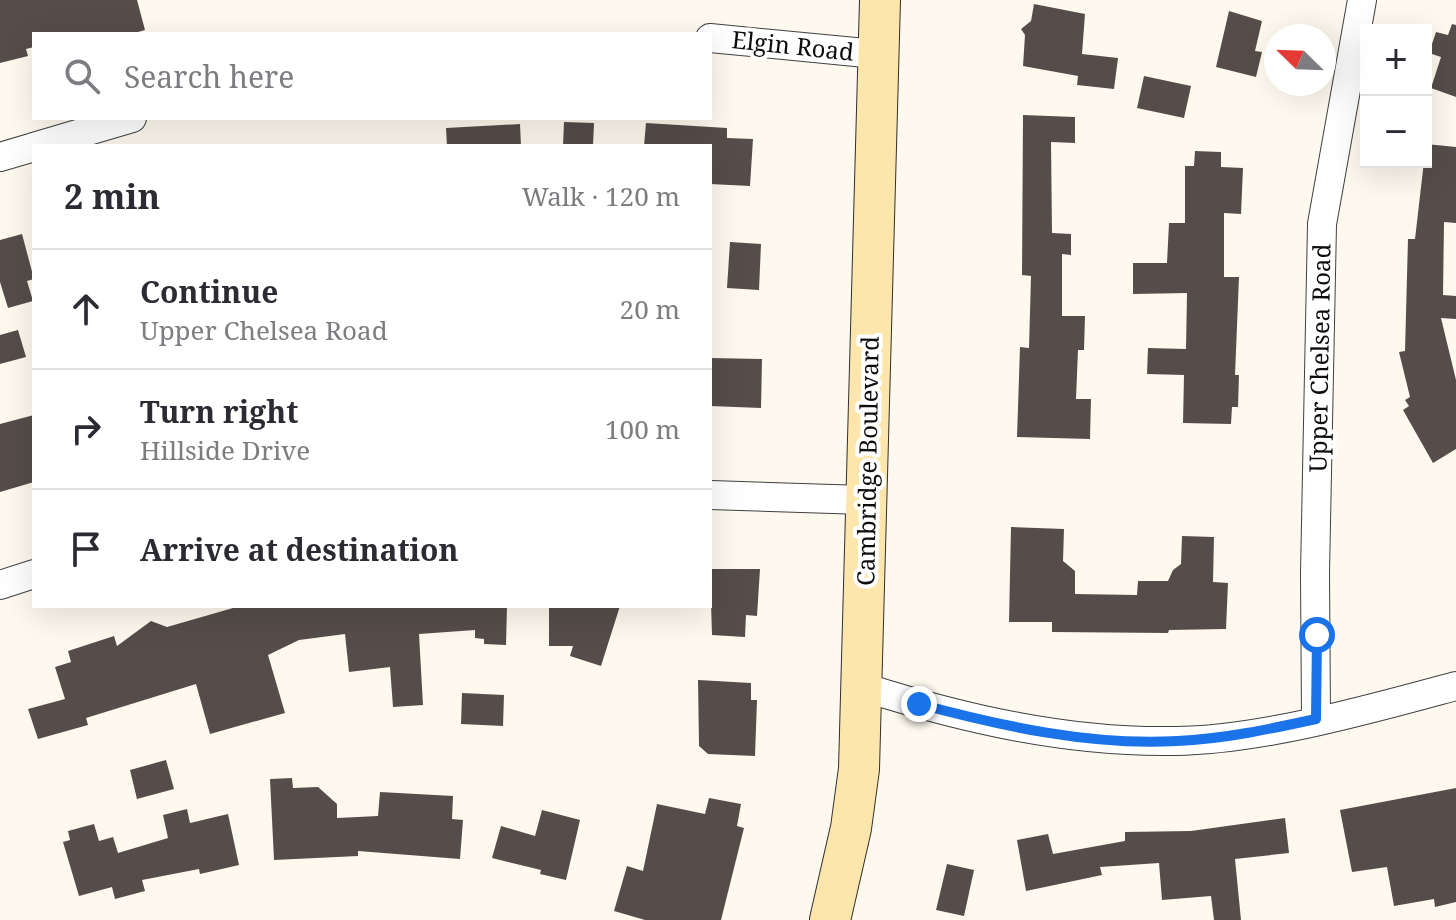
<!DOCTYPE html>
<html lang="en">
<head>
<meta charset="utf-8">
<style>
	:root { --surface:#fff; --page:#f2f2f3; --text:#2b2b33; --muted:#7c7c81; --line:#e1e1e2 }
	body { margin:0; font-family:"Noto Serif",serif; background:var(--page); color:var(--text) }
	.controls { position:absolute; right:24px; top:24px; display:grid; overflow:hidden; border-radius:0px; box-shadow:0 8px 32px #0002 }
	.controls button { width:72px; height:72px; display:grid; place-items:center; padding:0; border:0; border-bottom:2px solid var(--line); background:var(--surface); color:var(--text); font:40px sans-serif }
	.compass { position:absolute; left:1264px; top:24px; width:72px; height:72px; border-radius:50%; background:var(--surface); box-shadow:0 8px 32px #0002; rotate:293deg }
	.stop { position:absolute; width:24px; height:24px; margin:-18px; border:6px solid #1a73e8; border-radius:50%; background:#fff }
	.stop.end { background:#1a73e8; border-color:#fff; box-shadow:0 2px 8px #0008 }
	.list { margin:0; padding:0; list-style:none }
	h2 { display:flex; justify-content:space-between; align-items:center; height:104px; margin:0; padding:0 32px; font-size:34px }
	h2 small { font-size:26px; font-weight:400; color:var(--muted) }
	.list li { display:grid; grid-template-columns:52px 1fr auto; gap:24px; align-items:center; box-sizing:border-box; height:120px; padding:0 32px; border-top:2px solid var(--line) }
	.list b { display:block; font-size:30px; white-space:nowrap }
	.list p { margin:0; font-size:26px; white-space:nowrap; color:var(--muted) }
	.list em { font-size:26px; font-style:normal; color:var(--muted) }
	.icon { flex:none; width:44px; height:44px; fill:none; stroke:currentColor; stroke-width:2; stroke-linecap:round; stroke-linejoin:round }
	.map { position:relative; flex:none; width:1456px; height:920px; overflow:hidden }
	.search { position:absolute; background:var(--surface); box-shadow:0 8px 32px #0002; left:32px; top:32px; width:680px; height:88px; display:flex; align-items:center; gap:20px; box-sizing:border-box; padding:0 28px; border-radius:0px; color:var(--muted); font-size:30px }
	.panel { position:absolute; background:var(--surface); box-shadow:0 8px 32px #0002; left:32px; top:144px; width:680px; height:464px; border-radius:0px }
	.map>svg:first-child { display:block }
</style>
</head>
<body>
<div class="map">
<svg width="1456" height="920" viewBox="0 0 1456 920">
	<rect width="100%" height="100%" fill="#fef9ee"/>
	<g fill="#564d4a">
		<polygon points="0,0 137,0 145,30 131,34 34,34 34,47 26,49 28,56 0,63"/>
		<polygon points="1034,4 1085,14 1082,54 1118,58 1114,89 1077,85 1078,76 1023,66 1025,35 1021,29 1031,21"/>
		<polygon points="1229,11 1262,21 1255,51 1262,52 1256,77 1216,67"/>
		<polygon points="1452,24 1456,25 1456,97 1431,88 1441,57 1429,53 1436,32 1448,35"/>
		<polygon points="1144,76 1191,86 1184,118 1137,108"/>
		<polygon points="1023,115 1075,117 1075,143 1051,142 1052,233 1071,234 1071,255 1062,254 1062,316 1085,316 1084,350 1078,350 1076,399 1091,399 1090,439 1017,437 1020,347 1029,348 1031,276 1022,275"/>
		<polygon points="564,122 594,123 593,146 563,146"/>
		<polygon points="646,123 727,128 727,138 753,139 750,186 710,184 710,146 644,146"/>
		<polygon points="520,124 521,146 447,146 446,128"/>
		<polygon points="1426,144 1456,147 1456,223 1444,222 1443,295 1456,296 1456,319 1441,318 1456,380 1456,449 1433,463 1403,410 1409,406 1405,400 1410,397 1399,352 1405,351 1408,239 1415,239"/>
		<polygon points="1195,151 1221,152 1221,167 1243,168 1241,214 1224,213 1224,277 1239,277 1235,375 1239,375 1238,407 1232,407 1231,424 1183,423 1184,375 1147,374 1148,348 1186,349 1187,293 1133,294 1133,263 1167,263 1169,223 1185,223 1185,166 1194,166"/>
		<polygon points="22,234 34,279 27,281 33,301 8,308 0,282 0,240"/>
		<polygon points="730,242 761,244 759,290 727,288"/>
		<polygon points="18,330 26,357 0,364 0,335"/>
		<polygon points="710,358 762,359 761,408 710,406"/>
		<polygon points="34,415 34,482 0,492 0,424"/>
		<polygon points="1011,527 1064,529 1063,561 1075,571 1075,594 1137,595 1138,581 1168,581 1173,570 1181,564 1182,536 1214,537 1213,582 1228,583 1226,629 1169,630 1168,633 1052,632 1052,622 1009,622"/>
		<polygon points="710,569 760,569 757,616 746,615 745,637 712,635"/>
		<polygon points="240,606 507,606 506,645 484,644 484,639 475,638 475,630 419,634 423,705 393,707 390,667 349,672 345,634 299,640 268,655 285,713 210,734 196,684 86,718 88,725 38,739 28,709 65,699 55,667 71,662 68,651 114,636 117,646 151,621 167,627"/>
		<polygon points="549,606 620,606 601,666 570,656 573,646 549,646"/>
		<polygon points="698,680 751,683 751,700 757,700 755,756 708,754 699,746"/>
		<polygon points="462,693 504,695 503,726 461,724"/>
		<polygon points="166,760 174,789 137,799 130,770"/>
		<polygon points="292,778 293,788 318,787 337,804 337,818 378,816 380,792 453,796 452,819 463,820 460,859 358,851 358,856 274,860 270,779"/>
		<polygon points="1456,788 1456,902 1435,907 1434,899 1394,906 1387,867 1352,872 1340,810"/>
		<polygon points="709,798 741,804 737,826 744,828 721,920 645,920 614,911 627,866 643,871 657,804 705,814"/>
		<polygon points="187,809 190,823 228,814 239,865 200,874 199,869 142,880 145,891 115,899 112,887 79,896 63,842 70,840 68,831 94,824 99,841 113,837 118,853 168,838 163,815"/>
		<polygon points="542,810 580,820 566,880 540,874 541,870 492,858 501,826 535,836"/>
		<polygon points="1285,818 1289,853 1235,859 1241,920 1214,920 1211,896 1162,900 1159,863 1100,867 1102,875 1026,891 1017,840 1048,834 1053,854 1125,841 1125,832 1191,831"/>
		<polygon points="947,864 974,870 964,916 936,910"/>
	</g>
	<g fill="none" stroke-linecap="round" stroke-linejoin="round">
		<g stroke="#404040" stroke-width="30">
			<g id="street">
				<polyline points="710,38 876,54"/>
				<polyline points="37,146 132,118"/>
				<polyline points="0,157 34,147"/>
				<polyline points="710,495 864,500"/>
				<polyline points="0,585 34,574"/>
				<path d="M 863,687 C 964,719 1068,743 1175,741 C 1262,740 1371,709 1456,686"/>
				<polyline points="1316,719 1315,573 1322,224 1362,0"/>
			</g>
		</g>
		<g stroke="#2f2f2f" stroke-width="42">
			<polyline id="secondary" points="830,920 851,828 859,769 880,0"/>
		</g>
		<use href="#street" stroke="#fff" stroke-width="28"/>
		<use href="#secondary" stroke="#fce6ac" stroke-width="40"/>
	</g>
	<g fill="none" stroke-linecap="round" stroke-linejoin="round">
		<path stroke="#1a73e8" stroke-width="10" d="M 919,704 C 1001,726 1091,746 1177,741 C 1224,739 1270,729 1316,719 L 1317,635"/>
	</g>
	<g text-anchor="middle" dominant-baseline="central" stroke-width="8" stroke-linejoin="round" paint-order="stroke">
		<g font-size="24" fill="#0d0d0d" stroke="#fff">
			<text transform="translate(793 45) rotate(6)">Elgin Road</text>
			<text transform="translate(1319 358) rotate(-89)">Upper Chelsea Road</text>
			<text transform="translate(867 461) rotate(-89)">Cambridge Boulevard</text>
		</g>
	</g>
</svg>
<div class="controls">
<button>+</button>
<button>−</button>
</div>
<svg class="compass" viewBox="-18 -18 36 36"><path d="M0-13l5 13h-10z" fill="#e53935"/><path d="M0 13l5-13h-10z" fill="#7c7c81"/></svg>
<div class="stop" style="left:1317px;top:635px"></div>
<div class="stop end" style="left:919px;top:704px"></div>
<div class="search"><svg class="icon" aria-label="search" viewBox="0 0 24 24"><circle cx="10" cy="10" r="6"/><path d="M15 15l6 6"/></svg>Search here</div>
<section class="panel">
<h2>2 min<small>Walk · 120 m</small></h2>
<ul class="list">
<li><svg class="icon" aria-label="ahead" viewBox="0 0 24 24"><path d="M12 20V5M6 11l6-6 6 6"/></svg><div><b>Continue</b><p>Upper Chelsea Road</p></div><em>20 m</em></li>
<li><svg class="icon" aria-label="right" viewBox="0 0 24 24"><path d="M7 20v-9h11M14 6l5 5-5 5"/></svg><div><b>Turn right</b><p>Hillside Drive</p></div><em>100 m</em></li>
<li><svg class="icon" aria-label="arrive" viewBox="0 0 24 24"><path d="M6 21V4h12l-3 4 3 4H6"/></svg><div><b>Arrive at destination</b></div></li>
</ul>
</section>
</div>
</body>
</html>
